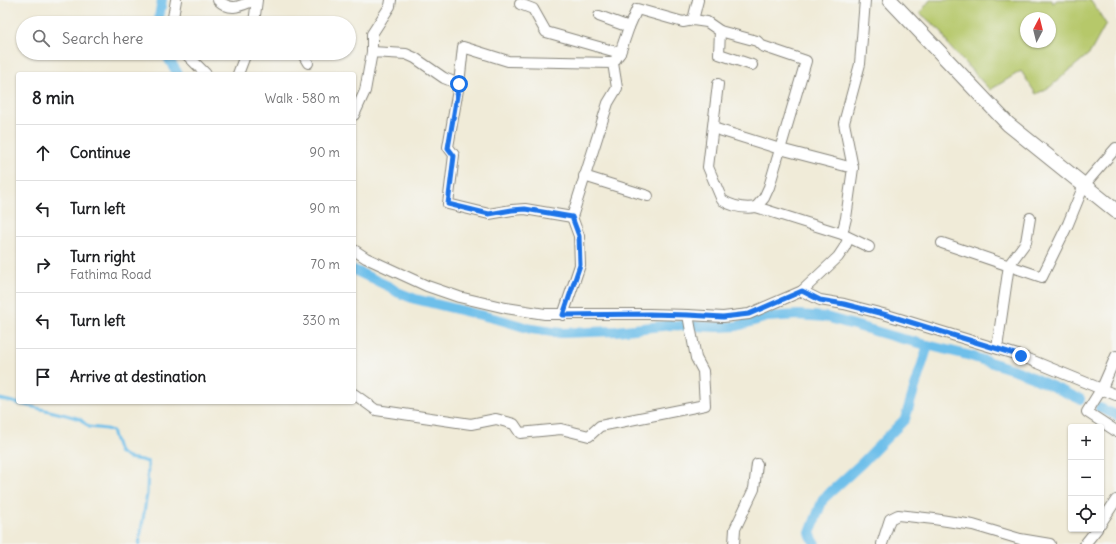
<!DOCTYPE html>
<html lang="en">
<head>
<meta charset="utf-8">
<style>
	:root { --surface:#fff; --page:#f6f6f6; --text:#202124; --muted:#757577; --line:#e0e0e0 }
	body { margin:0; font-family:Delius,sans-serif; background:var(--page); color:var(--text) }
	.controls { position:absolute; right:12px; bottom:12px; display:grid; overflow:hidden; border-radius:4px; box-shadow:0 1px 3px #0004 }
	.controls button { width:36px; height:36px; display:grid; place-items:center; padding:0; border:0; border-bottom:1px solid var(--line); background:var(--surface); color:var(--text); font:20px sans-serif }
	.compass { position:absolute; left:1020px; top:12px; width:36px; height:36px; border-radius:50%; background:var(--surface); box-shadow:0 1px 3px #0004; rotate:7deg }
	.stop { position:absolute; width:12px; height:12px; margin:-9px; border:3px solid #1a73e8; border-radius:50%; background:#fff }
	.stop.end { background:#1a73e8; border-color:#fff; box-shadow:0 1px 4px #0008 }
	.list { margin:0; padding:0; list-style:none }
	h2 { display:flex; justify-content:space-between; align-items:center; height:52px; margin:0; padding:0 16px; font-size:17px }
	h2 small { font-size:13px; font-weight:400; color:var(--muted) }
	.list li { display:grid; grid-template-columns:26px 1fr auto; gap:12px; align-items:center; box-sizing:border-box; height:56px; padding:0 16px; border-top:1px solid var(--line) }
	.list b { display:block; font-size:15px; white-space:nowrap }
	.list p { margin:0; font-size:13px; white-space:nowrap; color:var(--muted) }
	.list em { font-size:13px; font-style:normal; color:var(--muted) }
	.icon { flex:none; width:22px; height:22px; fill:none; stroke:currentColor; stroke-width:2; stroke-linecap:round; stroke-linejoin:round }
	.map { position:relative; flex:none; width:1116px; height:544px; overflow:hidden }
	.search { position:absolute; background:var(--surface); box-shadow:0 1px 3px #0004; left:16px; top:16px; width:340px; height:44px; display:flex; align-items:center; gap:10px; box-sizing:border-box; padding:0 14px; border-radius:22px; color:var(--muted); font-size:15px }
	.panel { position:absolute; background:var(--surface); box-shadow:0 1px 3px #0004; left:16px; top:72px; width:340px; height:332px; border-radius:4px }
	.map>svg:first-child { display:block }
</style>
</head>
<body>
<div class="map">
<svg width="1116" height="544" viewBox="0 0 1116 544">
	<rect width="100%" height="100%" fill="#f6f6f2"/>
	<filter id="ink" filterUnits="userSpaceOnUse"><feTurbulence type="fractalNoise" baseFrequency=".025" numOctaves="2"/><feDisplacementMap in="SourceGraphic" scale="8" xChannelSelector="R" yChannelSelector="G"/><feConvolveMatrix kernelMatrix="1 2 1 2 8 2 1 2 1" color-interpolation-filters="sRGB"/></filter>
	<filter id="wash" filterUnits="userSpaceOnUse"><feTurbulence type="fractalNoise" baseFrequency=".012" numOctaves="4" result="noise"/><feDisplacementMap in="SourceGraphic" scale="16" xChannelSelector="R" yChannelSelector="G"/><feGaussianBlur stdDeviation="0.9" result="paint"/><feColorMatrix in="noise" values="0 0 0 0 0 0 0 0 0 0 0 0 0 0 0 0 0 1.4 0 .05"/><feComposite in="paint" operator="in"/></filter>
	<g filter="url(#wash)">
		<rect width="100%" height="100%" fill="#f0ebd8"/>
		<path fill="#b6c86b" stroke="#697244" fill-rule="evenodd" d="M 930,0 L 1052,0 L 1053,3 L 1057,0 L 1091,0 L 1106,24 L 1090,53 L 1050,87 L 1036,94 L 1021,71 L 990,90 L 949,46 L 941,31 L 920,13 ZM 1026,18 L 1050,18 L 1050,42 L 1026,42 Z"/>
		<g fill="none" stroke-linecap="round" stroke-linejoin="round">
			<polyline stroke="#6ebfea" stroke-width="3" points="0,399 66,415 80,419 89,427 106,429 112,431 119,452 128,458 141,460 148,462 147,494 139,544"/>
			<g stroke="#6ebfea" stroke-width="10">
				<polyline points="158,23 162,0"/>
				<polyline points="165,53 178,74"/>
				<polyline points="354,270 390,287 397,292 415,299 501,320 531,329 561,333 616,331 671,325 719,327 737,326 767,317 798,315 826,317 899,338 967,355 1018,371 1080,399"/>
				<polyline points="1100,408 1116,415"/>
				<polyline points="815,544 810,533 823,499 862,463 905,419 928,345"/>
			</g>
		</g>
	</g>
	<g filter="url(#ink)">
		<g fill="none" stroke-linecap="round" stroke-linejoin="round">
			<g stroke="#86847a" stroke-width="12">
				<g id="minor">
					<path d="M 218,0 C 231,12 240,6 255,0"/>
					<polyline points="520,4 533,9 546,32 620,53 629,27"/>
					<path d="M 599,16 L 629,27 L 637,9 L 683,22 L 693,20 L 707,22 L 720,31 L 757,41 L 762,46 L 806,61 L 769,187 L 764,198 L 756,207 C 743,209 733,207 722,200 L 708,167 L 718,84"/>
					<polyline points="693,20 698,0"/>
					<polyline points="172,23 176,0"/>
					<polyline points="254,23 257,0"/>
					<polyline points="720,31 719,54 752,65"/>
					<polyline points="372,52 372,34 390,6 391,0"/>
					<polyline points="185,53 206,74"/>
					<polyline points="302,53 308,63"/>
					<polyline points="613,63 617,88 608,103 572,217 525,209 512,210 489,214 448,204 454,155 448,147 459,84 463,47 508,61 613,63 620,53"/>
					<polyline points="238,74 246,53"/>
					<polyline points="354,115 365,91 372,52 406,54 415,58 444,78 459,84"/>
					<polyline points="713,128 780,149 853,168"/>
					<polyline points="584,176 648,196"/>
					<polyline points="756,207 842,234 846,218 853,168 844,123 860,64 865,0"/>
					<polyline points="844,235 869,247"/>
					<polyline points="942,243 1042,277 1068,224 1084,185 1116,148"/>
					<polyline points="354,250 366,258 427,286 459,297 506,308 545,314 649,314 688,315 723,317 749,314 802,291 820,300 844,304 887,315 1021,356 1116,395"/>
					<polyline points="802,291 838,257 844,248 849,238"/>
					<polyline points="563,315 580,265 579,236 572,217"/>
					<polyline points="997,348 1009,265 1026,242 1030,218"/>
					<polyline points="1116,356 1102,388 1087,412 1116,431"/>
					<polyline points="354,394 376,410 471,424 496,419 514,424 520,433 561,429 589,436 600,426 705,405 703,371 696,358 688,315"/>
					<polyline points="1101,523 1116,500"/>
					<polyline points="734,544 735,529 754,489 757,464"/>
					<polyline points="882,544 890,519 898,515 934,519 973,525 1020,539 1050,544"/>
					<polyline points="1085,544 1097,529"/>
				</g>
			</g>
			<g stroke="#86847a" stroke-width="16">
				<polyline id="secondary" points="890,0 1008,124 1116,211"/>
			</g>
			<use href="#minor" stroke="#fff" stroke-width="10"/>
			<use href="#secondary" stroke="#fff" stroke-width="14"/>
		</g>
	</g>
	<g fill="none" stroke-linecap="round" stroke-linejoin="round" filter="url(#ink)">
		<polyline stroke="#1a73e8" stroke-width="5" points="459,84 448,148 454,156 448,204 489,214 512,210 525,209 572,217 579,236 580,265 563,315 649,314 688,315 723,317 749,314 802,291 820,300 844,304 887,315 1021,356"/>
	</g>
</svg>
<div class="controls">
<button>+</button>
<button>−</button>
<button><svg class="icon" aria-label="locate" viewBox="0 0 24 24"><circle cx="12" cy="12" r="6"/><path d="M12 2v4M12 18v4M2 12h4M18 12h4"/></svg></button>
</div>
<svg class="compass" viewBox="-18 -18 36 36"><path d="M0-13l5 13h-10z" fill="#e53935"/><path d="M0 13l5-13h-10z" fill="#757577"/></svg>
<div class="stop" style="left:459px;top:84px"></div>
<div class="stop end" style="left:1021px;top:356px"></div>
<div class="search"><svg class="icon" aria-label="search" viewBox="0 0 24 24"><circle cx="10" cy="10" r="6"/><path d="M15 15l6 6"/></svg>Search here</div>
<section class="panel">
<h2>8 min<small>Walk · 580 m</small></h2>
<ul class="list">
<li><svg class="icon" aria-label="ahead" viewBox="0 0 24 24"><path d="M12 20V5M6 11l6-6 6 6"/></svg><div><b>Continue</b></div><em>90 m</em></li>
<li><svg class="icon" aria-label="left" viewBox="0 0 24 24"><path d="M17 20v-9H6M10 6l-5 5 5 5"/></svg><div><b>Turn left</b></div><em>90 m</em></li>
<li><svg class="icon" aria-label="right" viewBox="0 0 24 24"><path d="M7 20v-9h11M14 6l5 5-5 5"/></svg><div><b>Turn right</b><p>Fathima Road</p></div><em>70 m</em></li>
<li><svg class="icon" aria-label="left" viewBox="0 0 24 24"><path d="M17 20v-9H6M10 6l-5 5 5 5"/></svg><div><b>Turn left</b></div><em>330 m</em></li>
<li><svg class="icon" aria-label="arrive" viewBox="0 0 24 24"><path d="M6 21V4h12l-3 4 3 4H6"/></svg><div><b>Arrive at destination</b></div></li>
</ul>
</section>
</div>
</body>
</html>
